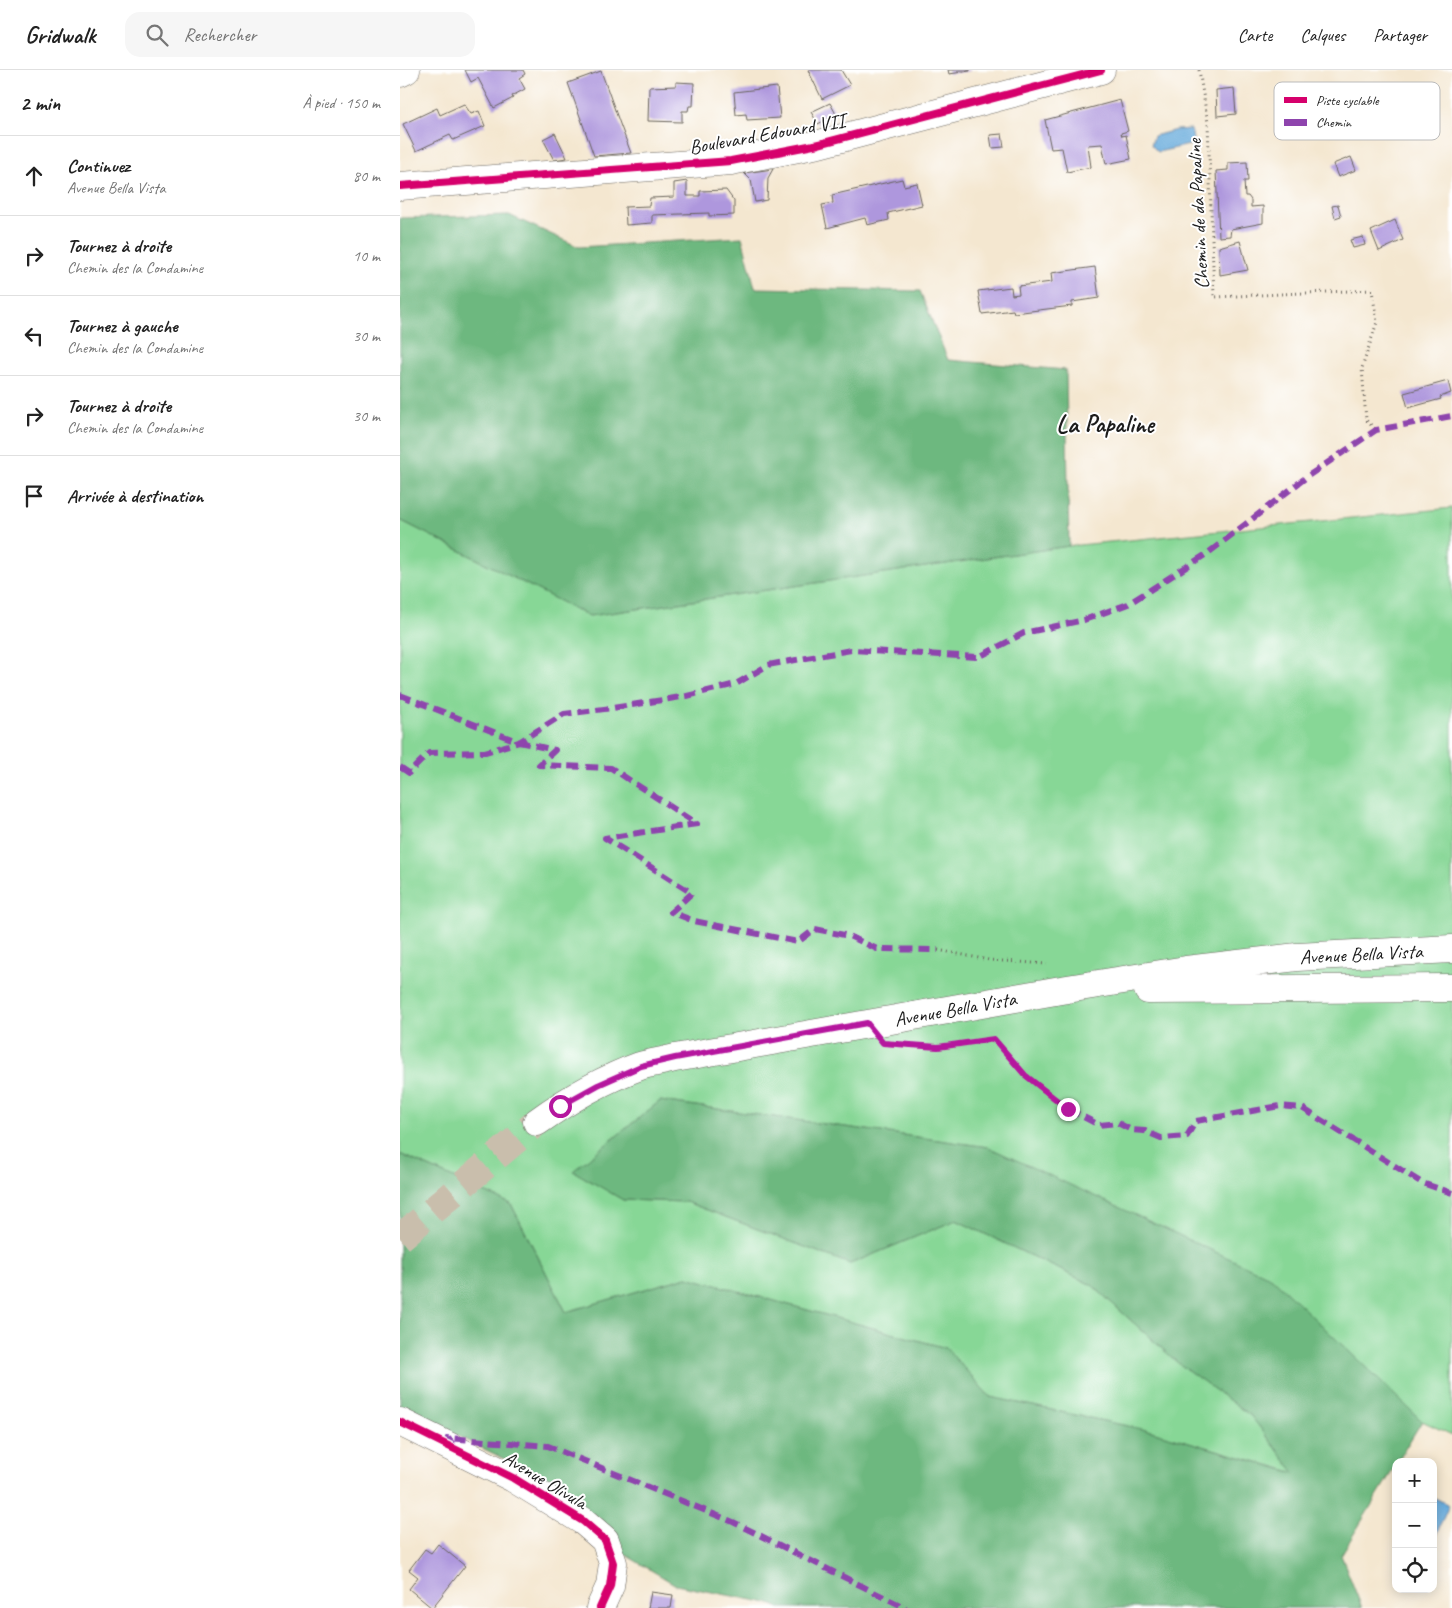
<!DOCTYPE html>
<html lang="fr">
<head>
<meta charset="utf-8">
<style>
	:root { --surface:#fff; --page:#f6f6f6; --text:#222; --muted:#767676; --line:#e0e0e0 }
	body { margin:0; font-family:Caveat,sans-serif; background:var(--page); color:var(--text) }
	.controls { position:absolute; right:15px; bottom:15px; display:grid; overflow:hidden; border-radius:10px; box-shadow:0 2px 12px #0003 }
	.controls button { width:45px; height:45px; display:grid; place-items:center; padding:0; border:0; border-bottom:1px solid var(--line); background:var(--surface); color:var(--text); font:25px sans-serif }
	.stop { position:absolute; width:15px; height:15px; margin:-11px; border:4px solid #b5179e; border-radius:50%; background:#fff }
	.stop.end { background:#b5179e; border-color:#fff; box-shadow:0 1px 5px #0008 }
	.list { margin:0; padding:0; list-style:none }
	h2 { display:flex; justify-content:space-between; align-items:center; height:65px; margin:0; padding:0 20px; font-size:21px }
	h2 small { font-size:16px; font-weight:400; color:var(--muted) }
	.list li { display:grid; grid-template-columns:32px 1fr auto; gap:15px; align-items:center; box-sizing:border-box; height:80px; padding:0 20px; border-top:1px solid var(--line) }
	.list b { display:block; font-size:19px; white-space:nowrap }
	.list p { margin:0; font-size:16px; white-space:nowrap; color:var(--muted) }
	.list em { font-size:16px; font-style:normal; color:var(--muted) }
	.icon { flex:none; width:28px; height:28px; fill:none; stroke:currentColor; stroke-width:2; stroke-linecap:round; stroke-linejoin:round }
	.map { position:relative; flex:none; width:1052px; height:1538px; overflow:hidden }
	header { display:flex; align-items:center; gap:30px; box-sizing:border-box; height:70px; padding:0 25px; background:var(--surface); border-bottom:1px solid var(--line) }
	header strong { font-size:24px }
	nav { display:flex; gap:28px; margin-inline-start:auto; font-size:18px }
	.search { width:350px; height:45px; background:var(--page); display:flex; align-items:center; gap:12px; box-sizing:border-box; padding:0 18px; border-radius:15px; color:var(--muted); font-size:19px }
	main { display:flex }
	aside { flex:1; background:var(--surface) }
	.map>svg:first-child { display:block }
</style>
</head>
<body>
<header>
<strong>Gridwalk</strong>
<div class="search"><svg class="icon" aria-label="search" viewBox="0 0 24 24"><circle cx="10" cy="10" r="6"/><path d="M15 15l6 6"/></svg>Rechercher</div>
<nav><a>Carte</a><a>Calques</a><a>Partager</a></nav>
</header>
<main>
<aside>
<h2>2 min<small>À pied · 150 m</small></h2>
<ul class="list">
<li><svg class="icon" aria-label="ahead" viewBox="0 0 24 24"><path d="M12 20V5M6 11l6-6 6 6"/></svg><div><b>Continuez</b><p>Avenue Bella Vista</p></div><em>80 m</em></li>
<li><svg class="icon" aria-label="right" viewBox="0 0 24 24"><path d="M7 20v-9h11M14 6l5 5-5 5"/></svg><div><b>Tournez à droite</b><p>Chemin des la Condamine</p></div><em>10 m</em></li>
<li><svg class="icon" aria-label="left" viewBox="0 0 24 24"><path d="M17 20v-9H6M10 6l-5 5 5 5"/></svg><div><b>Tournez à gauche</b><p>Chemin des la Condamine</p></div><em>30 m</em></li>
<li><svg class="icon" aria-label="right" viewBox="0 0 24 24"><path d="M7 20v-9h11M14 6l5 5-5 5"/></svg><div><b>Tournez à droite</b><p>Chemin des la Condamine</p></div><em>30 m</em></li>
<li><svg class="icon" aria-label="arrive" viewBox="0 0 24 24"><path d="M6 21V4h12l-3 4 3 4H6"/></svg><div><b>Arrivée à destination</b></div></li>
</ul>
</aside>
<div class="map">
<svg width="1052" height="1538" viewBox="0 0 1052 1538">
	<rect width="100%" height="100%" fill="#fff"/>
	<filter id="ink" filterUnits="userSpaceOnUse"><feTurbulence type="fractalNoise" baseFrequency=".02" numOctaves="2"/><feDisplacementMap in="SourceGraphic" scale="10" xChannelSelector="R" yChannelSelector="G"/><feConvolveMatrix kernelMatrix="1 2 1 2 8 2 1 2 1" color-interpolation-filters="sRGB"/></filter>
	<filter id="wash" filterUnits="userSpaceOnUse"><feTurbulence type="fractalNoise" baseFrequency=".0096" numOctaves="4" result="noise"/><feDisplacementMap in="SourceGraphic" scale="20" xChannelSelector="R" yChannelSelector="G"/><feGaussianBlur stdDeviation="1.12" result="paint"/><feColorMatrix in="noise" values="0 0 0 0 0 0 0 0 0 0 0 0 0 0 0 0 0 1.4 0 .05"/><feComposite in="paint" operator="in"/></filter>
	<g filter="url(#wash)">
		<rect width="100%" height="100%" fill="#f4e7d0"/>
		<polygon fill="#87d796" stroke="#527a59" points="1052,438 1052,1365 1022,1351 588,1077 260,1031 174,1101 223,1130 286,1132 450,1194 556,1150 692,1215 778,1293 851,1346 896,1403 751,1361 590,1327 546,1278 287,1207 166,1242 111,1134 0,1084 0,450 189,546 669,476"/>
		<g fill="#6db87f" stroke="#446a4e">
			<polygon points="109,145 179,177 342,167 355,218 520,221 548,290 666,300 669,476 189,546 0,450 0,148"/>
			<polygon points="260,1031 588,1077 872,1208 1022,1351 997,1392 996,1392 996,1395 941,1485 962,1538 380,1538 368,1533 276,1515 219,1481 119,1396 0,1338 0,1084 111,1134 166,1242 287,1207 546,1278 590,1327 751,1361 895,1403 851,1346 778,1293 692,1215 556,1150 450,1194 286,1132 223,1130 173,1101"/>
		</g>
		<g fill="#67abdc" stroke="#42647c">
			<polygon points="791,59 794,74 758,82 751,75 754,66 776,60"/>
			<polygon points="1033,1427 1049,1435 1033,1472"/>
		</g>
		<g id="blocks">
			<g fill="#ae97dd">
				<polygon points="65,0 123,0 125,4 119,8 125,19 112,26 113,28 94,38 78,8 71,12"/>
				<polygon points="408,0 441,0 450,15 422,29"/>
				<polygon points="548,0 570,0 570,1 549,4"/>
				<polygon points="201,1 220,54 231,83 194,86 187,66 168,13"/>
				<polygon points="276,12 294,13 293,36 289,36 288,41 282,41 282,52 248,51 249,17 276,16"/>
				<polygon points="377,17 380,48 347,50 346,44 336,45 334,22"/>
				<polygon points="834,18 836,44 817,46 816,20"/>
				<polygon points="720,30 728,61 721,63 722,66 726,65 731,89 706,94 702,74 688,75 691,97 667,102 662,78 651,79 645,50"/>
				<polygon points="430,33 436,44 418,54 411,42"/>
				<polygon points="64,34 71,44 79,41 85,56 53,70 50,65 16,81 3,54 37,38 40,45"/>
				<polygon points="155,63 167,88 154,90 143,69"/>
				<polygon points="602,64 604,77 592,78 590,65"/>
				<polygon points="951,87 956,100 938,107 933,94"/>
				<polygon points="847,92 848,111 844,111 845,126 848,126 851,130 851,137 863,136 863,153 831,159 830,166 819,167 816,101 828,100 828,93"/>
				<polygon points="373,99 368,108 367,130 355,132 351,110 344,103"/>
				<polygon points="502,109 504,116 517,113 522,135 488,143 489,150 467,155 465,148 427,158 422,135 433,133 432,125"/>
				<polygon points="287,111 287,126 300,126 300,121 326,120 334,131 334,145 309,146 309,143 252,145 252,153 226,155 225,137 249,136 250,128 274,127 274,113"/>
				<polygon points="938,135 941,146 935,148 932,136"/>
				<polygon points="995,150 1003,170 979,181 971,161"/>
				<polygon points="963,167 965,175 953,178 950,170"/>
				<polygon points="840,171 848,200 820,205 819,177"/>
				<polygon points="695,197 699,228 672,232 672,236 614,243 613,240 582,244 578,221 611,217 612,225 619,224 618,216 652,212 651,203"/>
				<polygon points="1048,311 1051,323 1040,327 1041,329 1008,338 1004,323"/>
				<polygon points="38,1474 65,1496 32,1538 9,1519 18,1507 9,1500 25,1479 31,1483"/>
				<polygon points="251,1522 273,1525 271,1538 248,1538"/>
			</g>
		</g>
	</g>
	<g filter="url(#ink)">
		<use href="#blocks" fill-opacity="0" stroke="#68635b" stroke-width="1"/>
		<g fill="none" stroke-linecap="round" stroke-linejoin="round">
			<polyline stroke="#c9beac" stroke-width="28" stroke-dasharray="28 14" stroke-linecap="butt" points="0,1168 137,1052"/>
			<g stroke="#68635b" stroke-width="29">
				<g id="tertiary">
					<polyline points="0,3 6,0"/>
					<polyline points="0,116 331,91 419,74 701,0"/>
					<polyline points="0,1352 113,1408 183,1451 205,1470 213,1493 210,1516 200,1538"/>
				</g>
			</g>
			<g stroke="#68635b" stroke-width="29">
				<g id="primary">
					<polyline points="748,920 1052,918"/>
					<path id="s1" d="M 137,1052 C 169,1029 204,1009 240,996 C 251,993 263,991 275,988 L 661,920 L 786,900 L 897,887 L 1052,879"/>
				</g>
			</g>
			<g stroke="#68635b" stroke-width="3" stroke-dasharray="1 4" stroke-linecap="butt">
				<polyline points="799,0 808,53 814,227 972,220 977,252 962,298 966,350 976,360"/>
				<polyline points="538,880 589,890 647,894"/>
				<polyline points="510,975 539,977 594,969 625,1005 668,1039"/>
			</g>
			<use href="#tertiary" stroke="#fff" stroke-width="28"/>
			<use href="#primary" stroke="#fff" stroke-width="28"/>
			<g stroke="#8e44ad" stroke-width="6" stroke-dasharray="12 6" stroke-linecap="butt">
				<polyline points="0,625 119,672 155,680 139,695 211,698 297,754 205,768 292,823 271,842 294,851 398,872 415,859 449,866 477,879 538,880"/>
				<polyline points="0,697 9,703 29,683 85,682 119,672 164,644 213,638 287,626 336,614 368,595 451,580 579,587 624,563 684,550 728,534 808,483 908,406 976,360 1052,346"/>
				<polyline points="668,1039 699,1055 718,1053 731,1060 745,1061 761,1068 787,1066 796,1051 880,1036 902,1038 1022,1113 1052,1123"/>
				<polyline points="55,1377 48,1368 148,1376 333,1452 506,1538"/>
			</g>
			<g stroke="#fff" stroke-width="11">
				<g id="cycleway">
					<polyline points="0,116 331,91 419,74 701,0"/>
					<polyline points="0,1352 113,1408 183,1451 205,1470 213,1493 210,1516 200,1538"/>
				</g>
			</g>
			<use href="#cycleway" stroke="#d6006c" stroke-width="8"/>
		</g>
	</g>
	<g fill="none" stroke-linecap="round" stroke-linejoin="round" filter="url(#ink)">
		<polyline stroke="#b5179e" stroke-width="6" points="160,1036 198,1015 241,996 275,988 467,953 483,973 538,977 594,969 625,1005 668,1039"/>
	</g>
	<g text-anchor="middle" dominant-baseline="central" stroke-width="4" stroke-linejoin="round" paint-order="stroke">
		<g font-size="20" fill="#1c1c1c" stroke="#fff">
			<text transform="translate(367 64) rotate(-10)">Boulevard Edouard VII</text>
			<text transform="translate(798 144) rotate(-93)">Chemin de da Papaline</text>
			<text stroke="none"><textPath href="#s1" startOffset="848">Avenue Bella Vista</textPath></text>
			<text stroke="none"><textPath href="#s1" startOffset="438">Avenue Bella Vista</textPath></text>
			<text transform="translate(145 1410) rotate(31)">Avenue Olivula</text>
		</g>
		<g font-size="25" font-weight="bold" fill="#1c1c1c" stroke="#fff">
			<text x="705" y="354">La Papaline</text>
		</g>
	</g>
	<rect x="874" y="12" width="166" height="58" rx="8" fill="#fff" stroke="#bbb" stroke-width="1"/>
	<rect x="884" y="27" width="23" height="6" fill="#d6006c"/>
	<rect x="884" y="49" width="23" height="7" fill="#8e44ad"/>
	<g font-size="14" fill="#1c1c1c">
		<text x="916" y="35">Piste cyclable</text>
		<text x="916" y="57">Chemin</text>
	</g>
</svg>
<div class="controls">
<button>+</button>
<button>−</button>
<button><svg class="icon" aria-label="locate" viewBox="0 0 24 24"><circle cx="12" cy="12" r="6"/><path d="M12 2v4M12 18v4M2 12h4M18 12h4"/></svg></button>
</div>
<div class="stop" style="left:160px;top:1036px"></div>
<div class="stop end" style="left:668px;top:1039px"></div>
</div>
</main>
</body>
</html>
